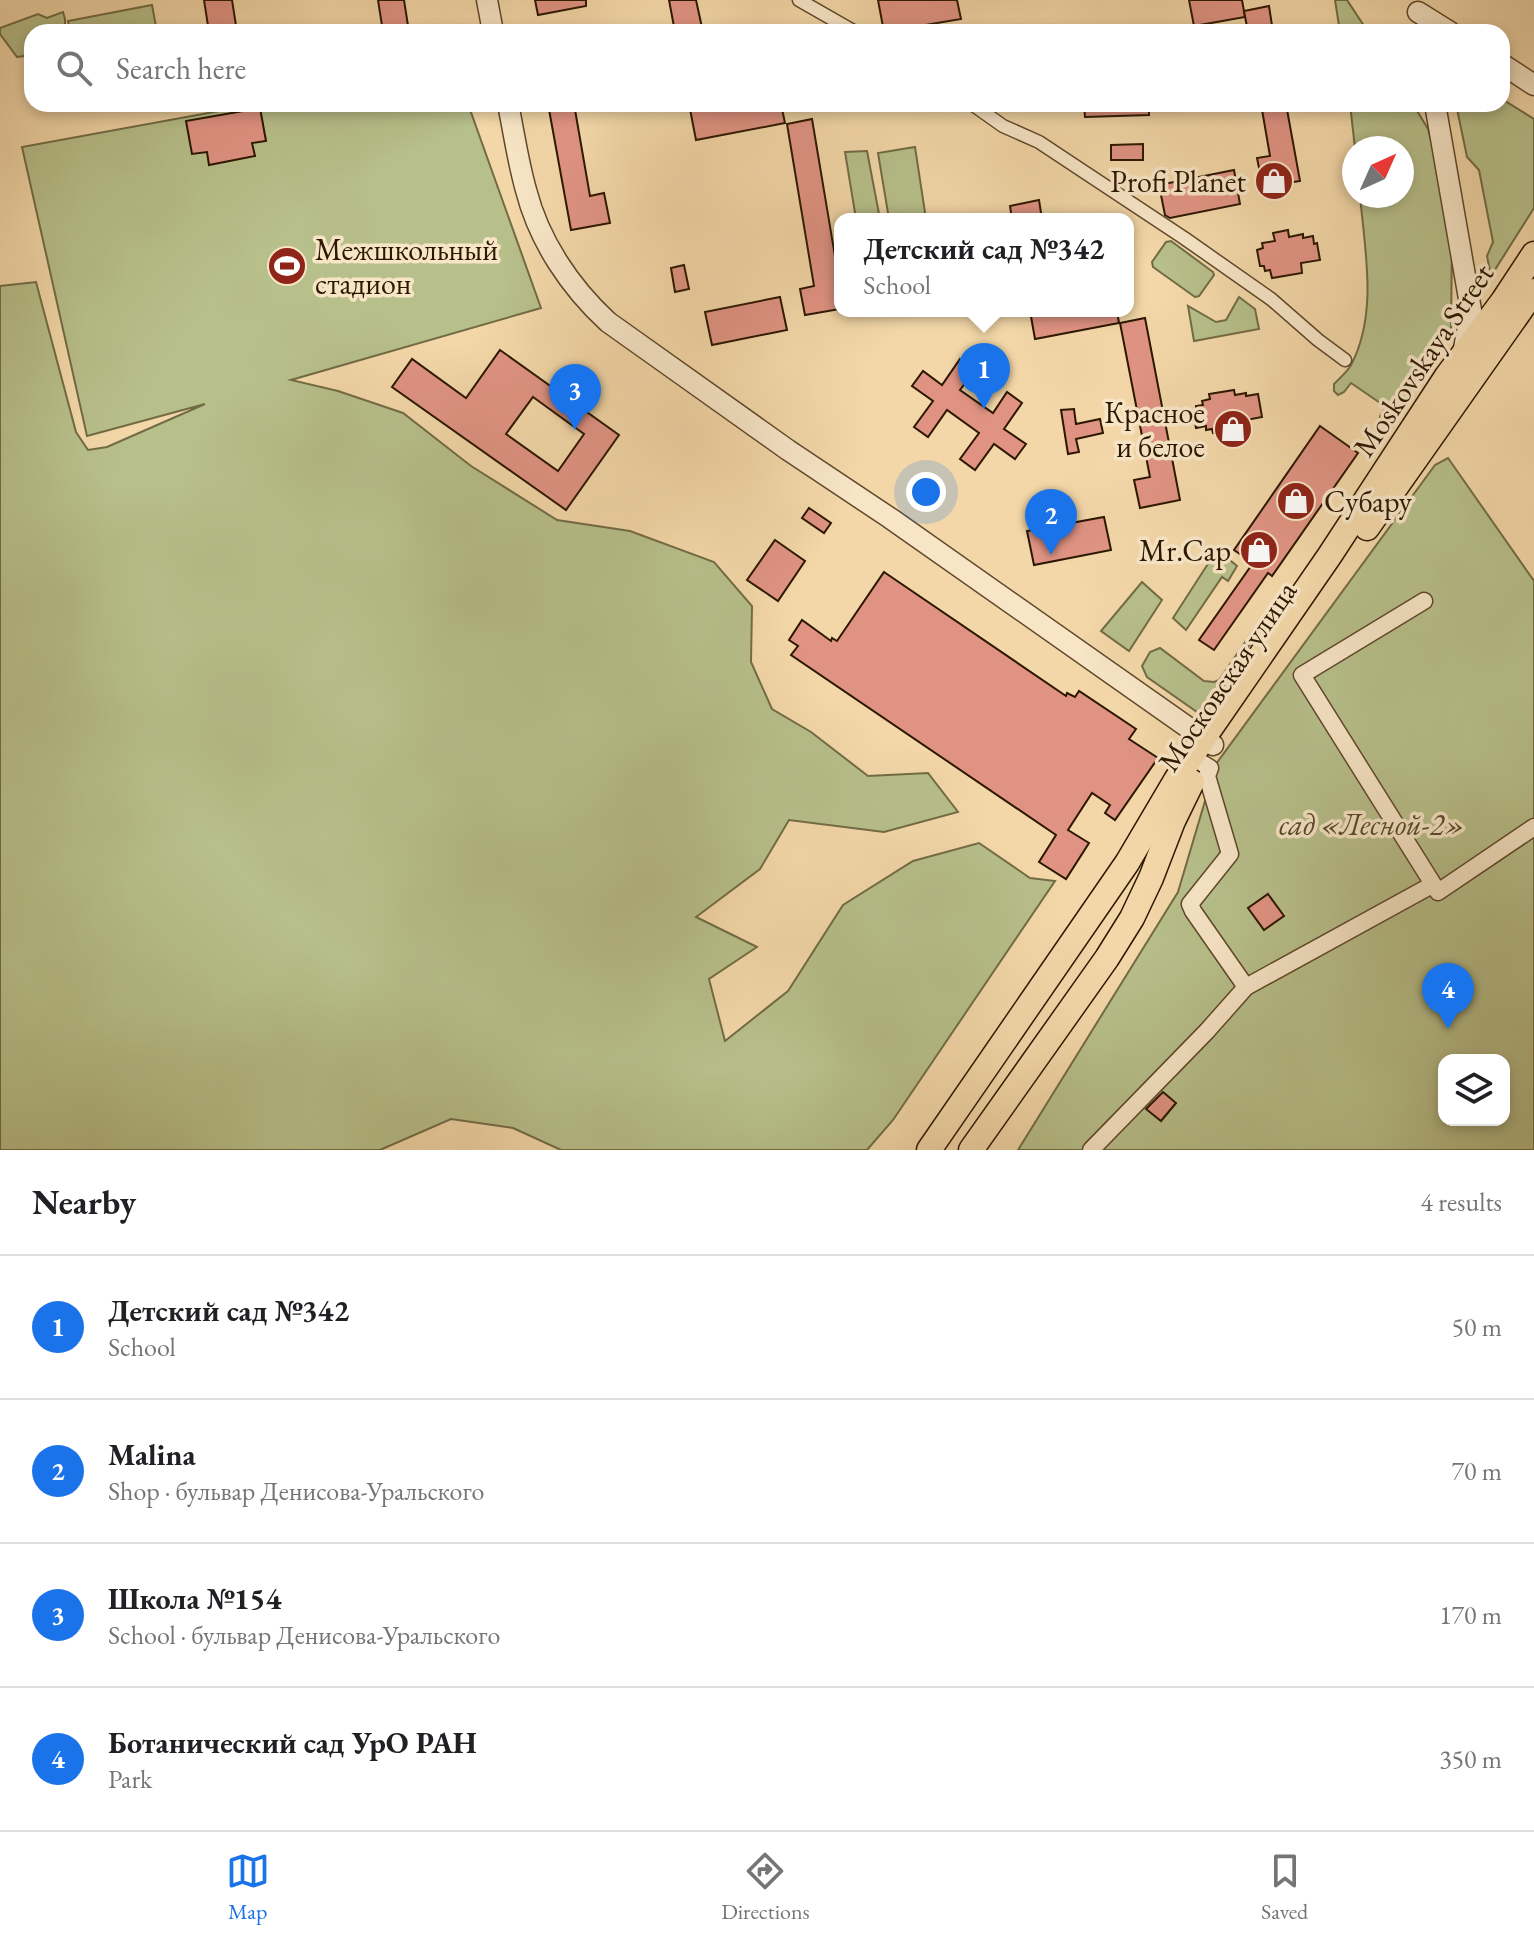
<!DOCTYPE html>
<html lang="en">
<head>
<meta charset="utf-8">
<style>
	:root { --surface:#fff; --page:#f6f6f6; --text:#202124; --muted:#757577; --line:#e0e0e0; --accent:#1a73e8 }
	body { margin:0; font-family:"EB Garamond",serif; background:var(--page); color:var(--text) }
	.controls { position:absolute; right:24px; bottom:24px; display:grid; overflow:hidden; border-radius:16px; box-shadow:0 4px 12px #0003 }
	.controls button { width:72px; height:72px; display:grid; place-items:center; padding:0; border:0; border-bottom:2px solid var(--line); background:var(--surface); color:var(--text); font:40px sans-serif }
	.compass { position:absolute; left:1342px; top:136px; width:72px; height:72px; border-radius:50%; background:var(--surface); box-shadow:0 4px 12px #0003; rotate:45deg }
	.you { position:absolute; left:926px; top:492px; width:28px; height:28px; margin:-20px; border:6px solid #fff; border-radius:50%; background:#1a73e8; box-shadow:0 0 0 12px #1a73e833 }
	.badge { display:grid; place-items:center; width:52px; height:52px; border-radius:50%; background:var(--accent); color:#fff; font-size:26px; font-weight:700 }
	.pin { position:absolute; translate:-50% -66px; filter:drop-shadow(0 2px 4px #0008) }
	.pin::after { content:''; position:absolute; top:42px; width:28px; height:24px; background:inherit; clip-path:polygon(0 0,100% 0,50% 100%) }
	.popup { position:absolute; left:834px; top:213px; width:300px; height:104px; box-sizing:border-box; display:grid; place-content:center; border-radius:16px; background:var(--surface); filter:drop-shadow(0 2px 6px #0005); font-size:26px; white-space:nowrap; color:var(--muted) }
	.popup b { font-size:30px; color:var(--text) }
	.popup::after { content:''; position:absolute; left:50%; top:100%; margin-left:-16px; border:16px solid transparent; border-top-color:var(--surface) }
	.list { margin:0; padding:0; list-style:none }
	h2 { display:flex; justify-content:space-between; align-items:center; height:104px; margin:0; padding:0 32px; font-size:34px }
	h2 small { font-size:26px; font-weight:400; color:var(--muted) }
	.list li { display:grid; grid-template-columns:52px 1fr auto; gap:24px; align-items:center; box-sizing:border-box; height:144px; padding:0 32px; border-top:2px solid var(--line) }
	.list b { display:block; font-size:30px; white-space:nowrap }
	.list p { margin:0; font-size:26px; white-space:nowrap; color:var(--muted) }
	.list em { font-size:26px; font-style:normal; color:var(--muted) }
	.icon { flex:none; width:44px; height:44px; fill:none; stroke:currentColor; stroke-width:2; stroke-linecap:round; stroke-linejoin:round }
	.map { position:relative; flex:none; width:1534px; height:1150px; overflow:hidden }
	.search { position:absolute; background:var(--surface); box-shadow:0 4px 12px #0003; left:24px; right:24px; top:24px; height:88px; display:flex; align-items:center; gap:20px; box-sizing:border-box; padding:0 28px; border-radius:24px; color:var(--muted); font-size:30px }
	.sheet { height:680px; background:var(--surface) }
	nav { display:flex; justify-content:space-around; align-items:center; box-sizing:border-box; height:112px; border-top:2px solid var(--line); background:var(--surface); font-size:22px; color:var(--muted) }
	nav a { display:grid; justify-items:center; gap:4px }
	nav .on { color:var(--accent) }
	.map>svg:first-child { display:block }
</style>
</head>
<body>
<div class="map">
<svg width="1534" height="1150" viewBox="0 0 1534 1150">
	<rect width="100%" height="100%" fill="#f3d7a8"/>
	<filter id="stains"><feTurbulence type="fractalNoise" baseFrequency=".0025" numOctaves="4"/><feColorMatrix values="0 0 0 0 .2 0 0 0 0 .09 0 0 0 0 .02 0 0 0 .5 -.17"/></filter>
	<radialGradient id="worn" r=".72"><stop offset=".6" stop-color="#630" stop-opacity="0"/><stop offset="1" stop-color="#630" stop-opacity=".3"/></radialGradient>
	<g fill="#b7bf8a" stroke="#726b45" stroke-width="2" fill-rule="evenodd">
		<polygon points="1335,0 1347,0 1368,32 1340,32"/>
		<polygon points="152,5 157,32 70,32 68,21"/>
		<polygon points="63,12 65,19 65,32 32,32 32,55 17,57 0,34 0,28 38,14 47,18"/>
		<polygon points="1502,99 1534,119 1534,208 1491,276 1487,256 1493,242 1479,170 1467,157 1456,104 1502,104"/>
		<polygon points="257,104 468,104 541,308 291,380 338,391 403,413 471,466 557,520 630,531 714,562 752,606 751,662 772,709 811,732 868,776 928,773 958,812 884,832 789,820 760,869 696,917 757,947 709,979 725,1041 788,991 843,905 913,861 979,843 1030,878 1055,881 893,1120 867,1150 561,1150 513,1128 451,1119 380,1150 0,1150 0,286 36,282 76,432 88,450 107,447 205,404 87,436 22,147"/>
		<path d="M 1350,104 L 1413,104 L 1428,129 L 1442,181 L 1452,233 L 1451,336 L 1443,342 L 1429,366 L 1386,427 L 1380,421 L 1380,416 L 1386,407 L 1351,383 L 1344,392 L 1338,395 L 1334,391 L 1334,384 C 1340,378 1347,372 1351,365 C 1378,314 1365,251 1360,196 L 1402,196 L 1402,148 L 1355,148 Z"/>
		<polygon points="915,147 926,219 889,219 878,153"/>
		<polygon points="867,151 880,219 856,219 845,152"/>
		<polygon points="1171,241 1213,272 1214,275 1199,296 1195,297 1153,267 1152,262 1166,242"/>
		<polygon points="1239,297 1255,309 1259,329 1194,341 1188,306 1216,322 1226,320"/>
		<path d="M 1448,458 L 1534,581 L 1534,1150 L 1018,1150 L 1178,892 L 1216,764 L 1435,465 ZM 1444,1060 L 1504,1060 L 1504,1120 L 1444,1120 Z"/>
		<polygon points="1217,555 1225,556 1237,566 1228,581 1222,577 1186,630 1173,618 1213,556"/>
		<polygon points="1142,582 1162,600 1129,651 1101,631"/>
		<polygon points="1257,625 1261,628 1222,685 1200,712 1197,712 1147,677 1142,666 1150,652 1160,648 1204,681 1214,682 1219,680"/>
	</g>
	<g fill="#e09383" stroke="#2c1700" stroke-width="2" fill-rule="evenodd">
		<polygon points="204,0 232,0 237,32 209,32"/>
		<polygon points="378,0 404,0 409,32 383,32"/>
		<polygon points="535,0 586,0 586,6 538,15"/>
		<polygon points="669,0 696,0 703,32 675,32"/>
		<polygon points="878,0 957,0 961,19 884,32"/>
		<polygon points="1189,0 1242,0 1245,17 1194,26"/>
		<polygon points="1269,6 1273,32 1248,32 1244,11"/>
		<polygon points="548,104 574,104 590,196 604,193 610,223 571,230"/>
		<polygon points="689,104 717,104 717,107 731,104 781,104 785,123 696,140"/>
		<polygon points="1084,104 1149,104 1149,115 1085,117"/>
		<polygon points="1261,104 1286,104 1300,181 1263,187 1257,158 1270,156"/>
		<polygon points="260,108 266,141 252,143 255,156 209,165 207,152 192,154 186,121"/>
		<polygon points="812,119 840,286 840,309 805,315 800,289 814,286 787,124"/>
		<polygon points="1143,144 1143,160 1111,160 1111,145"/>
		<polygon points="1234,170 1240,204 1170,218 1165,215 1159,185"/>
		<polygon points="1039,200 1042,219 1012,219 1010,206"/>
		<polygon points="1288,230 1289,237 1303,234 1303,238 1313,236 1314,244 1317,243 1320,260 1301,263 1302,273 1272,278 1270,270 1265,271 1264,266 1260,266 1257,250 1263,248 1262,243 1275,241 1273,233"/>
		<polygon points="684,265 689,289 675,292 671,268"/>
		<polygon points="780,297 787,330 712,345 705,312"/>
		<polygon points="1030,311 1117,311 1119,323 1035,339"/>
		<polygon points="1145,318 1180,500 1140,508 1134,480 1150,477 1120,323"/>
		<path d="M 500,350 L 619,435 L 566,510 L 392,387 L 412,359 L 466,398 ZM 533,397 L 584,434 L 558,471 L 506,434 Z"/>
		<polygon points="960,359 975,370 960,390 993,413 1007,392 1022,403 1004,429 1026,444 1015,459 994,444 975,470 960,459 979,433 947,410 928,437 914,427 933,401 912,386 923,371 942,385"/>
		<polygon points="1234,390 1235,395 1246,393 1246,396 1258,394 1262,417 1241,421 1243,432 1226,435 1226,430 1213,433 1212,429 1206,430 1206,426 1196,428 1194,417 1198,417 1196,406 1203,405 1202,401 1210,399 1209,394"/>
		<polygon points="1074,409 1076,424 1100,419 1103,433 1076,439 1079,452 1068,454 1061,410"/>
		<polygon points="1320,426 1358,453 1272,576 1268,573 1214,650 1199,640 1253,563 1234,550"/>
		<polygon points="809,508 831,523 824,533 802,518"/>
		<polygon points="1104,517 1111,550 1034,565 1027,531"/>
		<polygon points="775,540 805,561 778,601 747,580"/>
		<polygon points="884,572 1066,696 1067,693 1075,697 1079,691 1136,729 1129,739 1158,758 1115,820 1105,813 1110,805 1092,793 1068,830 1089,843 1066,879 1039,862 1056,835 791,655 798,646 789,640 802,620 831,641 832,638 837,641"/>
		<polygon points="1268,894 1284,916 1264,930 1248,908"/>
		<polygon points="1163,1092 1176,1103 1161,1121 1146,1109"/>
	</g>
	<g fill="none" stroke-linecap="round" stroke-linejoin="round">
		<g stroke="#5e472a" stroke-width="15">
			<g id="pedestrian">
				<polyline points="799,0 855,32"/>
				<polyline points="972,104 1003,126 1039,142 1184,238 1271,299 1318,340 1345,360"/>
			</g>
		</g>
		<g stroke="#5e472a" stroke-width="19">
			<g id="minor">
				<polyline points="1424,601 1302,675 1438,892 1534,827"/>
				<polyline points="1202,763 1210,768 1207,776 1230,854 1190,904 1193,911 1246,987"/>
				<polyline points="1091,1150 1207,1031 1246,987 1432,885"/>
			</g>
		</g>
		<g stroke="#5e472a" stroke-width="23">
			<g id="tertiary">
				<polyline points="487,0 493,32"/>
				<polyline points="1418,12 1450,32"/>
				<polyline points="1502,64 1534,85"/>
				<path d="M 508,104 C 514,133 518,162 526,190 C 539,241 570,287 608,322 L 788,450 L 890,518 L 1213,745"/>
				<polyline points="1435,104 1471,310 1463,354"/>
			</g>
		</g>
		<g stroke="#2c1700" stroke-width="27">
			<g id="primary">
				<polyline points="1367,528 1534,291"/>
				<polyline points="929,1150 1127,863 1176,780 1203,739 1330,555 1447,376 1503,301 1534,254"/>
				<polyline points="971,1150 1107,958 1132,918 1151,878 1173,821 1192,782"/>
			</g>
		</g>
		<use href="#pedestrian" stroke="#f7e5c6" stroke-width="12"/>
		<use href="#minor" stroke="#f7e5c6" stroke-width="16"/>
		<use href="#tertiary" stroke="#f7e5c6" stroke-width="20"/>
		<use href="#primary" stroke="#f3d7a8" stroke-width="24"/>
	</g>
	<defs>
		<g id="shop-disc" transform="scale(2)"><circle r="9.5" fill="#8f2418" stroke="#f7e5c6"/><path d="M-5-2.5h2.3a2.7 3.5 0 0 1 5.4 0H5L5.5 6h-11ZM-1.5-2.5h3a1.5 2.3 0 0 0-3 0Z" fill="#fff"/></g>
		<g id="stadium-disc" transform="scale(2)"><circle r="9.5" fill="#8f2418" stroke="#f7e5c6"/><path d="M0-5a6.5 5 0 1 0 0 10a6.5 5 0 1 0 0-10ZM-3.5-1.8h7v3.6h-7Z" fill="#fff"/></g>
	</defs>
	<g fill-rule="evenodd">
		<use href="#shop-disc" x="1274" y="181"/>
		<use href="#stadium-disc" x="287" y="266"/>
		<use href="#shop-disc" x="1233" y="429"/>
		<use href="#shop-disc" x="1296" y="501"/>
		<use href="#shop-disc" x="1259" y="550"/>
	</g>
	<g text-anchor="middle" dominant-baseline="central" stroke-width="7" stroke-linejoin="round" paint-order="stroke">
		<g font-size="30" fill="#2c1700" stroke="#f7e5c6" text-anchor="end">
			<text x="1246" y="181">Profi Planet</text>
			<text x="315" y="249" text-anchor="start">Межшкольный<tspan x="315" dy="34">стадион</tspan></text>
			<text x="1205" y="412">Красное<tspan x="1205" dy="34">и белое</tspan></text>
			<text x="1324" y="501" text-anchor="start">Субару</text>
			<text x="1231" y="550">Mr.Cap</text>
		</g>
		<g font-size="30" fill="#2c1700" stroke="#f7e5c6">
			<text transform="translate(1423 360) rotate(-56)">Moskovskaya Street</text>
			<text transform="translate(1227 676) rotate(-56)">Московская улица</text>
		</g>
		<g font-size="30" font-style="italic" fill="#564929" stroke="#f7e5c6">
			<text x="1372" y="824">сад «Лесной-2»</text>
		</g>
	</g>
	<rect width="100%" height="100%" filter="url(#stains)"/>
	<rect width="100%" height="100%" fill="url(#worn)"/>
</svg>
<div class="controls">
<button><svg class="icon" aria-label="layers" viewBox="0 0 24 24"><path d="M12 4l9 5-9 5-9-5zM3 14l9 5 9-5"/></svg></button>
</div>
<svg class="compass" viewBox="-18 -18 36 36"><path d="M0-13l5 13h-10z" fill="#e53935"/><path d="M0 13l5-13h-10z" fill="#757577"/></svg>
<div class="you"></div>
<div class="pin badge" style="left:984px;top:409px">1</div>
<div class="popup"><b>Детский сад №342</b>School</div>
<div class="pin badge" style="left:1051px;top:555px">2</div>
<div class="pin badge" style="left:575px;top:430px">3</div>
<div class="pin badge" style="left:1448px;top:1029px">4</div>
<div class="search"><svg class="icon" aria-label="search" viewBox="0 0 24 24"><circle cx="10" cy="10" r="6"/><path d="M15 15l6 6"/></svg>Search here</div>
</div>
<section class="sheet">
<h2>Nearby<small>4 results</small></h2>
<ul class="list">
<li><span class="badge">1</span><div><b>Детский сад №342</b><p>School</p></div><em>50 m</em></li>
<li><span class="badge">2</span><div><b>Malina</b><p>Shop · бульвар Денисова-Уральского</p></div><em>70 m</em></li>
<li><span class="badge">3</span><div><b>Школа №154</b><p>School · бульвар Денисова-Уральского</p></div><em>170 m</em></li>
<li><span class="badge">4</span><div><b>Ботанический сад УрО РАН</b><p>Park</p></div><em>350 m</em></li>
</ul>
</section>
<nav>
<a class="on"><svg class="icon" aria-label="map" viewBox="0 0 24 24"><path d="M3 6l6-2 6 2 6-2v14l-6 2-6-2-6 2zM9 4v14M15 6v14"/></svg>Map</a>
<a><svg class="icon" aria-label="directions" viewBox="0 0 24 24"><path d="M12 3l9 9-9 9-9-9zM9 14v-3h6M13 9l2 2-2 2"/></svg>Directions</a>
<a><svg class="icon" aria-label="saved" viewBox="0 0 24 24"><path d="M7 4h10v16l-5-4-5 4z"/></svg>Saved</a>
</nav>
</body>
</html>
